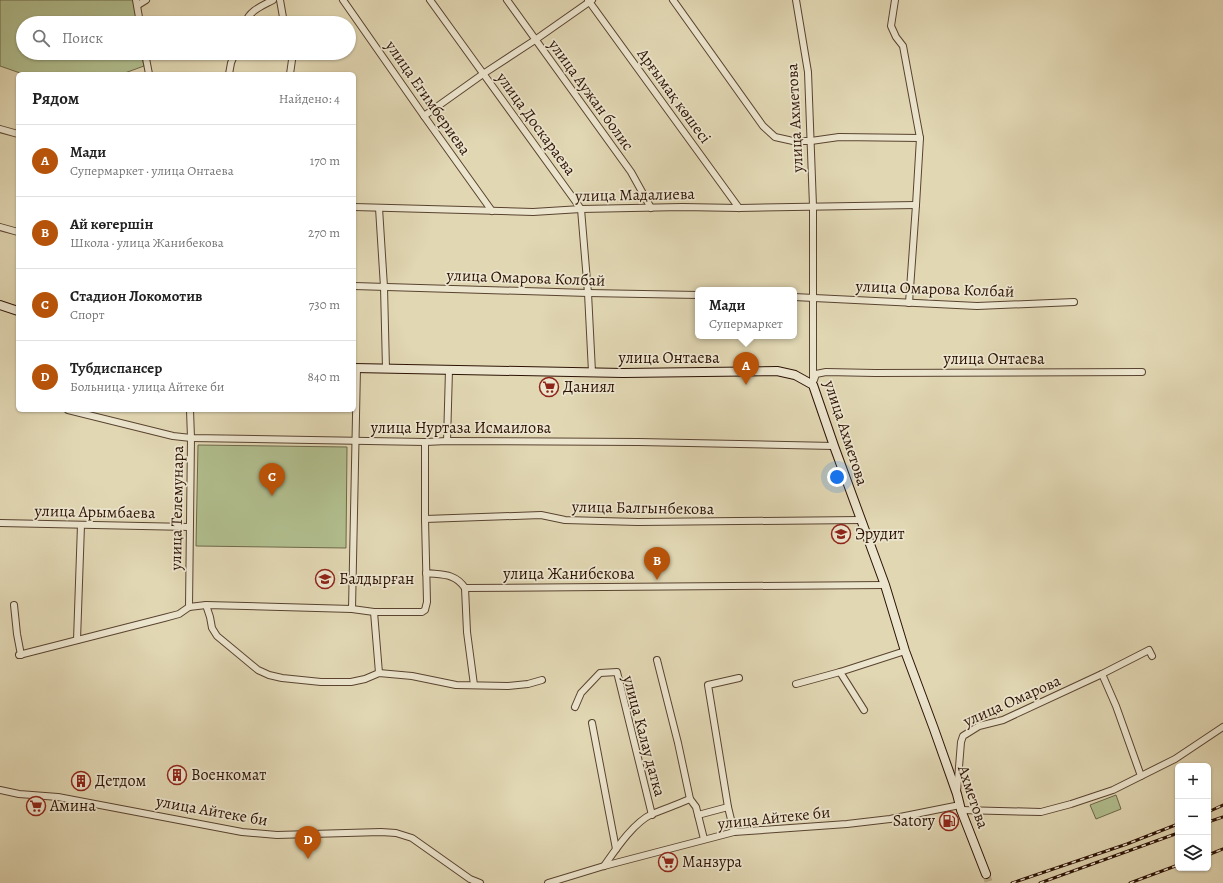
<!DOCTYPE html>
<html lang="ru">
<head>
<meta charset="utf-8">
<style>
	:root { --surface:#fff; --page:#f2f2f2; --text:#222; --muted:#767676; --line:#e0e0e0; --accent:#b45309 }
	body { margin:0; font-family:Alegreya,serif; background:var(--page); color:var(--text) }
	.controls { position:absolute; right:12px; bottom:12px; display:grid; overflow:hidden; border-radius:6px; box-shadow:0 1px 3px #0004 }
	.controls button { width:36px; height:36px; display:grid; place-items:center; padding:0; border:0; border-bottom:1px solid var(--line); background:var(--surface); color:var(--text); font:20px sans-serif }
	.you { position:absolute; left:837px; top:477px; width:14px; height:14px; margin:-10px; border:3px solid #fff; border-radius:50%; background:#1a73e8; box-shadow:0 0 0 6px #1a73e833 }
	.badge { display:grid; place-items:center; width:26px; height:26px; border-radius:50%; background:var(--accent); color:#fff; font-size:13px; font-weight:700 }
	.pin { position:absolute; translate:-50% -33px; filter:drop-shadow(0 1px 2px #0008) }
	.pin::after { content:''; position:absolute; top:21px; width:14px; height:12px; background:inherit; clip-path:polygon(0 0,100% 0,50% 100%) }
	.popup { position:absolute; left:695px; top:287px; width:102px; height:52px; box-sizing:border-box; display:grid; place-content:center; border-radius:6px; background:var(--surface); filter:drop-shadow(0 1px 3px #0005); font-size:13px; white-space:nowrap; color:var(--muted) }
	.popup b { font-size:15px; color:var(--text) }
	.popup::after { content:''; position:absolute; left:50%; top:100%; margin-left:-8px; border:8px solid transparent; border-top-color:var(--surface) }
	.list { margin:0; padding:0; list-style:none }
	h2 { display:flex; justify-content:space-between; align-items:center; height:52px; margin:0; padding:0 16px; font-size:17px }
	h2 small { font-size:13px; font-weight:400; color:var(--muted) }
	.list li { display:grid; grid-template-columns:26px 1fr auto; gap:12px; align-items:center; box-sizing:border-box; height:72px; padding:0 16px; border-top:1px solid var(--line) }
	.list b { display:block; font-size:15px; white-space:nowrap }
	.list p { margin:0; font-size:13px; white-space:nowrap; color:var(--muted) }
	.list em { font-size:13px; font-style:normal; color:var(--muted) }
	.icon { flex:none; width:22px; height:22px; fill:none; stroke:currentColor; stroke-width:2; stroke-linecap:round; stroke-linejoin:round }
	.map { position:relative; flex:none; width:1223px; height:883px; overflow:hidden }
	.search { position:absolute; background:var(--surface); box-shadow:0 1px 3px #0004; left:16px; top:16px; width:340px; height:44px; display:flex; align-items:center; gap:10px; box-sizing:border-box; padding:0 14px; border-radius:22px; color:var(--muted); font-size:15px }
	.panel { position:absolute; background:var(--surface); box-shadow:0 1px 3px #0004; left:16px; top:72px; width:340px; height:340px; border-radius:6px }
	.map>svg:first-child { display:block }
</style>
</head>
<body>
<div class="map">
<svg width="1223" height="883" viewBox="0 0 1223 883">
	<rect width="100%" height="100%" fill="#e1d7b3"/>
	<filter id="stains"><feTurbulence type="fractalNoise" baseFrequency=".005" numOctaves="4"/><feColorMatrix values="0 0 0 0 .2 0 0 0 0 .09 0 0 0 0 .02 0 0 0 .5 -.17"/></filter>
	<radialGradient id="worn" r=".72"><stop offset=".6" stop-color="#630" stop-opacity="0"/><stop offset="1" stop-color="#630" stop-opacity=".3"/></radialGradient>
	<g fill="#b1be8e" stroke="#6e684a">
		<polygon points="0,0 133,0 137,23 23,23 23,53 141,53 144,66 122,74 23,74 0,66"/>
		<polygon points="198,445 347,447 346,548 196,546"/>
		<polygon points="1116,795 1121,809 1096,819 1090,805"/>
	</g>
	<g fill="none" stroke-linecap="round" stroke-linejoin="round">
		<polyline stroke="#bdb090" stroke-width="8" stroke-dasharray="8 4" stroke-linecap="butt" points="986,874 989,883"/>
		<g stroke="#594330" stroke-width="8">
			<g id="street">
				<polyline points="136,0 140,23"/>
				<polyline points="280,0 284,23"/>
				<polyline points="343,0 424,116 492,211"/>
				<polyline points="430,0 581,209 588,293 592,372"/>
				<polyline points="507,0 631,172 651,208"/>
				<polyline points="588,0 739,208"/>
				<polyline points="673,0 763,126 775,137 793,141 811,141 839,137 920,138"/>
				<polyline points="796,0 808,72 813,206 813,385"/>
				<polyline points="895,0 891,26 896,37 903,46 920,138 916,205 909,303"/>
				<polyline points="138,5 146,0"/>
				<path d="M 245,23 C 250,10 262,6 273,0"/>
				<polyline points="145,53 149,74"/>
				<polyline points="229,74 231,63 235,53"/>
				<polyline points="290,74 293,53"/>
				<polyline points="424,116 483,74 535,40 592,0"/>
				<polyline points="0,129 18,134"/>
				<polyline points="354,207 533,212 581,209 682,207 739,208 916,205"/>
				<polyline points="379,208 384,287 386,369"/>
				<polyline points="0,227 18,232"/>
				<polyline points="354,286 588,293 698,295"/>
				<polyline points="794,297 977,306 1074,302"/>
				<polyline points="814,380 816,374 826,372 875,373 1142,372"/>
				<polyline points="68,410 173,436 191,438 425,442 447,441 639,442 834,446"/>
				<polyline points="447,441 449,370"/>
				<polyline points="425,519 541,515 565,520 638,522 861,520"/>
				<polyline points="0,523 189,527"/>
				<path d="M 426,573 C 442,575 455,573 465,588 L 885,585"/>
				<polyline points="465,588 467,632 474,685"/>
				<polyline points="14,605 17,634 21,655"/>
				<polyline points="206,605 210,617 212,628 217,636 258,670 269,675 282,678 321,682 351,682 365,679 379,673 412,676 456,685 508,686 528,684 542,680"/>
				<polyline points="189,607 191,438 190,410"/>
				<polyline points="352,609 374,612 422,612 425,610 427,602 425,519 425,442"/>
				<polyline points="374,612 379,673"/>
				<polyline points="77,640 81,525"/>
				<polyline points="19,655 164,618 179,614 189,607 206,605 352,609 357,368"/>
				<polyline points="657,660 678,743 690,799 696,807 704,839"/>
				<polyline points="840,672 864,710"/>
				<polyline points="1102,674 1116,706 1141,776"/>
				<polyline points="796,684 840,672 905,651"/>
				<polyline points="575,707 581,693 600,673 617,672 652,815"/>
				<polyline points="592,723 616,849"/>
				<polyline points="0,790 19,794 58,797 242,832 277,835 381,832 396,833 412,838 470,879 480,883"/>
				<polyline points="957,792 961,742 963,736 979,726 1003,720 1102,674 1149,650 1152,656"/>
				<polyline points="961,810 1041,812 1071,804 1113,790 1175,759 1223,727"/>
				<polyline points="698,815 728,807"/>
				<polyline points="734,832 728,807 708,685 739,678"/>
				<path d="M 604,866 C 616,849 633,823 652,814 C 665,809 678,804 690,799"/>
				<polyline points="548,883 604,866 734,832 847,824 890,819 960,805"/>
			</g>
		</g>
		<g stroke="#2c1205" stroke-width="10">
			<g id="secondary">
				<polyline points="0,305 18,311"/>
				<polyline points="354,368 623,373 777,371 795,375 813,385 834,446 885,585 905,651 934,729 957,794 961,810 986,874"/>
			</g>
		</g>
		<use href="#street" stroke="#ece5ce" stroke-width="6"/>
		<use href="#secondary" stroke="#ece5ce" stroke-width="8"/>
		<g stroke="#2c1205" stroke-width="3">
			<g id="rail">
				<polyline points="1208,812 1223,805"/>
				<polyline points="1208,822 1223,817"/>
				<polyline points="1208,855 1223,849"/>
				<polyline points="1012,883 1127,844 1178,824"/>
				<polyline points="1040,883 1178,833"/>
				<polyline points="1130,883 1178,865"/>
			</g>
		</g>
		<use href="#rail" stroke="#ece5ce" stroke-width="1.5" stroke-dasharray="4.5" stroke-linecap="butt"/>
	</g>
	<defs>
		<g id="supermarket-ring" transform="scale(1)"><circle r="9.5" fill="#ece5ce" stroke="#8f2418" stroke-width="1.5"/><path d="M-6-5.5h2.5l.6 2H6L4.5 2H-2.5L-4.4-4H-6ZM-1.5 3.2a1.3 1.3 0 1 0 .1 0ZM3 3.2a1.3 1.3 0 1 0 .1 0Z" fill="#8f2418"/></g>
		<g id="school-ring" transform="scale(1)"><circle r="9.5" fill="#ece5ce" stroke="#8f2418" stroke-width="1.5"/><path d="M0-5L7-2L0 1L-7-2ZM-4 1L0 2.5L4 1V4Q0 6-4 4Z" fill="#8f2418"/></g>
		<g id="building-ring" transform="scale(1)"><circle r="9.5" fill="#ece5ce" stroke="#8f2418" stroke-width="1.5"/><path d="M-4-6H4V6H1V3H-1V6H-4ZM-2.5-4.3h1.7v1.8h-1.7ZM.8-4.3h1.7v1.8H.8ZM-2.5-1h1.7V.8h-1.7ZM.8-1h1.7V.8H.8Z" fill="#8f2418"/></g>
		<g id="fuel-ring" transform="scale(1)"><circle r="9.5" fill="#ece5ce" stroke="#8f2418" stroke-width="1.5"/><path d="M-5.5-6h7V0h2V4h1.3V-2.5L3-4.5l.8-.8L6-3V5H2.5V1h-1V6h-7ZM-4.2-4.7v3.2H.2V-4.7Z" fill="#8f2418"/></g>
	</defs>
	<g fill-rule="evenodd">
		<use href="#supermarket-ring" x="549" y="387"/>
		<use href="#school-ring" x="841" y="534"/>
		<use href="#school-ring" x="325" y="579"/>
		<use href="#building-ring" x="177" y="775"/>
		<use href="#building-ring" x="81" y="781"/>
		<use href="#supermarket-ring" x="36" y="806"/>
		<use href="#fuel-ring" x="949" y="821"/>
		<use href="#supermarket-ring" x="668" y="862"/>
	</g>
	<g text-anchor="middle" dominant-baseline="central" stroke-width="3.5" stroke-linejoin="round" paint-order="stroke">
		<g font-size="16" fill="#2c1205" stroke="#ece5ce">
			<text transform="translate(591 95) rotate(54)">улица Аужан болис</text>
			<text transform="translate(674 96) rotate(54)">Арғымақ көшесі</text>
			<text transform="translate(428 98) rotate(55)">улица Егимбериева</text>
			<text transform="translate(795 118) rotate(-93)">улица Ахметова</text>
			<text transform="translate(536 124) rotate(54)">улица Доскараева</text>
			<text transform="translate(635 195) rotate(-1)">улица Мадалиева</text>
			<text transform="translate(526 278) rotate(2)">улица Омарова Колбай</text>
			<text transform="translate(935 289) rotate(2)">улица Омарова Колбай</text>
			<text x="669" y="358">улица Онтаева</text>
			<text x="994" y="359">улица Онтаева</text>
			<text x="461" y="428">улица Нуртаза Исмаилова</text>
			<text transform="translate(846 433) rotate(72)">улица Ахметова</text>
			<text transform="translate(177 508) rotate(-89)">улица Телемунара</text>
			<text transform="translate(643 508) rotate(1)">улица Балгынбекова</text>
			<text transform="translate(95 512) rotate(1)">улица Арымбаева</text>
			<text x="569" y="574">улица Жанибекова</text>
			<text transform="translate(1012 701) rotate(-24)">улица Омарова</text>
			<text transform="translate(644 736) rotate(75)">улица Калау датка</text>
			<text transform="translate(973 797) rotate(71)">Ахметова</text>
			<text transform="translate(212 811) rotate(10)">улица Айтеке би</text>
			<text transform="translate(774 818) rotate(-6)">улица Айтеке би</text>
		</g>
		<g font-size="16" fill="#2c1205" stroke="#ece5ce" text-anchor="start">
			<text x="563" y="387">Даниял</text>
			<text x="855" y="534">Эрудит</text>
			<text x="339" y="579">Балдырған</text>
			<text x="191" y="775">Военкомат</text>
			<text x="95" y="781">Детдом</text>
			<text x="50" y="806">Амина</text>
			<text x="935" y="821" text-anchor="end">Satory</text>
			<text x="682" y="862">Манзура</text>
		</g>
	</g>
	<rect width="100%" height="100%" filter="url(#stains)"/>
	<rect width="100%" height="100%" fill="url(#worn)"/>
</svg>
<div class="controls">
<button>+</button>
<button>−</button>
<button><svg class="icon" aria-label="layers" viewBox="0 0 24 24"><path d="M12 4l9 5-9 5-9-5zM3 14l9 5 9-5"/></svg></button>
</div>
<div class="you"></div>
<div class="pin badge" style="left:746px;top:385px">A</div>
<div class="popup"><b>Мади</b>Супермаркет</div>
<div class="pin badge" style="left:657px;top:580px">B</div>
<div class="pin badge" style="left:272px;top:496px">C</div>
<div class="pin badge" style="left:308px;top:859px">D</div>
<div class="search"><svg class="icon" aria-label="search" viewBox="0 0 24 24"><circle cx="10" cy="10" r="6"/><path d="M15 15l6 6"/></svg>Поиск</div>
<section class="panel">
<h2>Рядом<small>Найдено: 4</small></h2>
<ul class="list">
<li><span class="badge">A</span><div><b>Мади</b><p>Супермаркет · улица Онтаева</p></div><em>170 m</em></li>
<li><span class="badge">B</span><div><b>Ай көгершін</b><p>Школа · улица Жанибекова</p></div><em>270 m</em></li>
<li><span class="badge">C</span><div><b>Стадион Локомотив</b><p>Спорт</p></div><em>730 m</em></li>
<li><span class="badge">D</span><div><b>Тубдиспансер</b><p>Больница · улица Айтеке би</p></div><em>840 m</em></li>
</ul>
</section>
</div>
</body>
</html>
